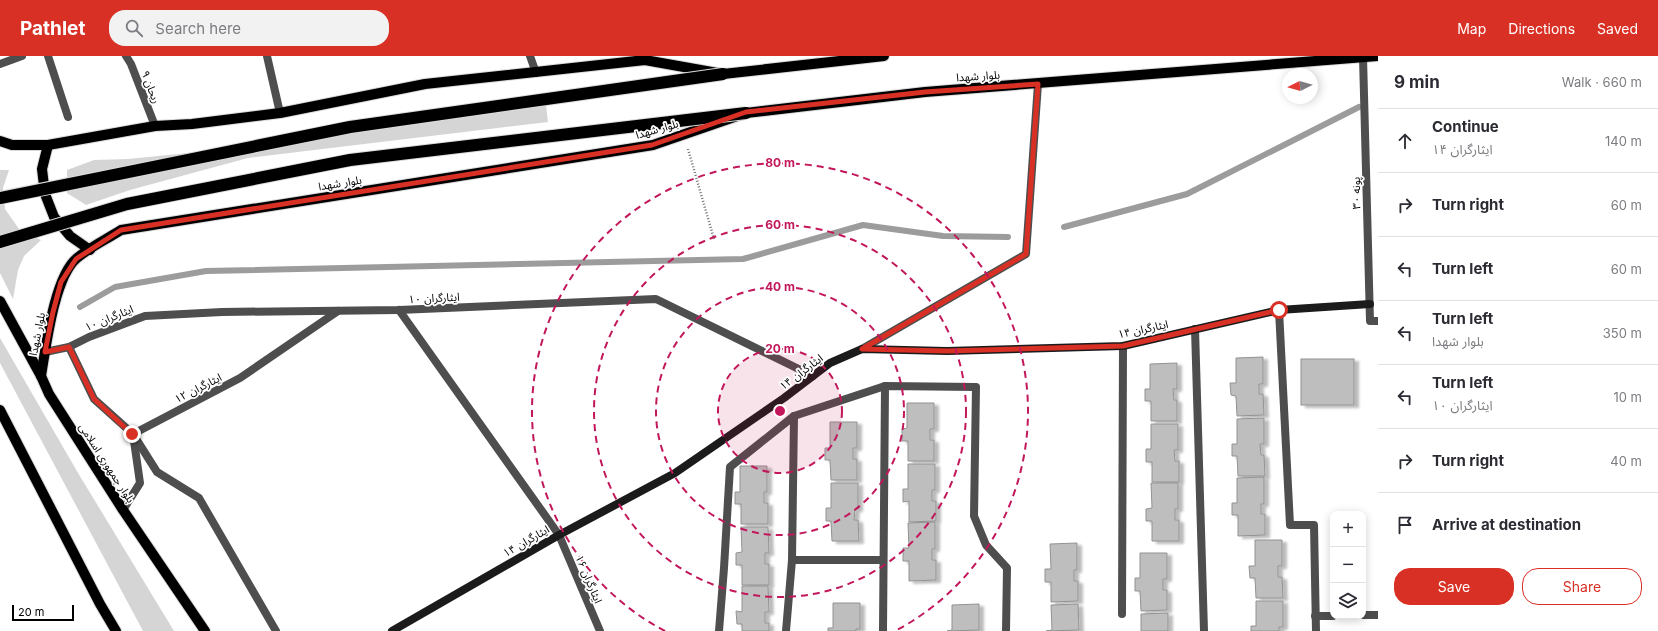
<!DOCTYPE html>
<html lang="en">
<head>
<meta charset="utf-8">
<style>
	:root { --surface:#fff; --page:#f2f2f3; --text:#2b2b33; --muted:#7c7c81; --line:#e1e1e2; --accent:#d93025 }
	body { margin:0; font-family:Inter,"Noto Sans Arabic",sans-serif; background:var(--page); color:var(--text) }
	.controls { position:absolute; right:12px; bottom:12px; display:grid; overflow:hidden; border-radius:8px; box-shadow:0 2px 10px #0003 }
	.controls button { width:36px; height:36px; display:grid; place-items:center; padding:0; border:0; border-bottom:1px solid var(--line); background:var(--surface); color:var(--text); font:20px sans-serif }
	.compass { position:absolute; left:1282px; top:12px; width:36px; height:36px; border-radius:50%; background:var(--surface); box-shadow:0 2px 10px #0003; rotate:265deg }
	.scale { position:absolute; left:12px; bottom:10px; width:62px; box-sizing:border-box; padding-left:4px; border:2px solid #000; border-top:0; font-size:11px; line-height:14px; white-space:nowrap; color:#000; -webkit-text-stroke:3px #fff; paint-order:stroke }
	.stop { position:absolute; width:12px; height:12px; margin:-9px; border:3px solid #d93025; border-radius:50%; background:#fff }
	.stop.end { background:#d93025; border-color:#fff; box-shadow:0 1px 4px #0008 }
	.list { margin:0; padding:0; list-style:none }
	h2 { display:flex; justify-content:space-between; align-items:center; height:52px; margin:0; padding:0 16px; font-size:17px }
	h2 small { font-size:13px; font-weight:400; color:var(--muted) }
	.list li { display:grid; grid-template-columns:26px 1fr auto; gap:12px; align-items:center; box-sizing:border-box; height:64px; padding:0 16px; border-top:1px solid var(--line) }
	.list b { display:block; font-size:15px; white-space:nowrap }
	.list p { margin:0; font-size:13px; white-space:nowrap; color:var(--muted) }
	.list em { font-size:13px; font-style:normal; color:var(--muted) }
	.actions { display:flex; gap:8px; padding:12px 16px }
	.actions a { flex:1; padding:9px 0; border:1px solid var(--accent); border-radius:16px; text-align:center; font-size:14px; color:var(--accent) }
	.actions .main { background:var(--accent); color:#fff }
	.icon { flex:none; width:22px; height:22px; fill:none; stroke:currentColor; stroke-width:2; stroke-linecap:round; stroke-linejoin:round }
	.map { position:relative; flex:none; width:1378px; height:575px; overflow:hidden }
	header { display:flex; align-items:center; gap:24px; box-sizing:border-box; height:56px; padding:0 20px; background:var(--accent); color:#fff }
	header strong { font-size:19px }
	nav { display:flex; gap:22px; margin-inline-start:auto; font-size:14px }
	.search { width:280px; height:36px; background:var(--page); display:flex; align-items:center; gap:10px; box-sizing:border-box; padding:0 14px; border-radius:16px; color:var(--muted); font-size:15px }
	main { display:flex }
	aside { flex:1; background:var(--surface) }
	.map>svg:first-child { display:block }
</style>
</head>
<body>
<header>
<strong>Pathlet</strong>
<div class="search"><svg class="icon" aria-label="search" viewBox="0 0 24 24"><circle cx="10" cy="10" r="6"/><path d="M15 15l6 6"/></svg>Search here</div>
<nav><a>Map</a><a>Directions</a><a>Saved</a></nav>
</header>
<main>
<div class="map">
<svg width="1378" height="575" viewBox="0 0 1378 575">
	<defs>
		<filter id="shadow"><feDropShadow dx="4.5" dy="2.5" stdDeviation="1" flood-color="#0004"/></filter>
	</defs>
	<rect width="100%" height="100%" fill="#fff"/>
	<g fill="#d5d5d5">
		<polygon points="546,49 548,66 248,102 130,134 86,149 67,137 67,114 94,104 128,103 188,97"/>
		<polygon points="0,114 9,114 3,132 5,153 19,173 41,184 24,200 18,214 13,243 0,217"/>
		<polygon points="0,282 78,417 174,575 143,575 0,307"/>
	</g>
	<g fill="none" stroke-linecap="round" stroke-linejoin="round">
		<g stroke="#9c9c9c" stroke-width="6">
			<polyline points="1064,171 1187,138 1359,51"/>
			<polyline points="80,251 115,231 206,215 743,203 863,169 943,180 1008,181"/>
		</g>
	</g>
	<g fill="#bebebe" stroke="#929292" filter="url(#shadow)">
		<polygon points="1263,301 1263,328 1259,328 1259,338 1263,338 1264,359 1237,360 1236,340 1231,339 1230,327 1236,327 1236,302"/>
		<rect x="1301" y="303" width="53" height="46"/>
		<polygon points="1177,307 1177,333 1173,333 1174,344 1177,344 1177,365 1151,365 1151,345 1145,345 1145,333 1150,333 1150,308"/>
		<polygon points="907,347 934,347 934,373 930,373 930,384 934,384 934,405 908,405 908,385 902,385 902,373 907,372"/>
		<polygon points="1264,362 1264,388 1260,388 1261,399 1264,399 1265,420 1238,420 1237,400 1232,400 1232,388 1237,388 1237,363"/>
		<polygon points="830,366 857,366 857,392 853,392 853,403 857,403 857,424 831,424 830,404 825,404 825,392 830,392"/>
		<polygon points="1151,368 1178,368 1178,394 1174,394 1175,405 1179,405 1179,426 1152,426 1152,406 1146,406 1146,393 1151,393"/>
		<polygon points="908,408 935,408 935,434 932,434 932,445 936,445 936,465 909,466 909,445 903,446 903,433 908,433"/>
		<polygon points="740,410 767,410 767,436 764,436 764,447 768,447 768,468 741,468 741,448 735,448 735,436 740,436"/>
		<polygon points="1264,421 1264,448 1261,448 1261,458 1265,458 1265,479 1238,480 1238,459 1232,459 1232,447 1237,447 1237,422"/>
		<polygon points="831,427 858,427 858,453 855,453 854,464 858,464 859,485 832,485 831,465 826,465 826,452 831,452"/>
		<polygon points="1151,427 1178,427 1178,453 1175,453 1175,464 1179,464 1179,485 1152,485 1152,465 1146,465 1146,453 1152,452"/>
		<polygon points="935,466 935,493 932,493 932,504 936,504 936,524 909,525 909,505 903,505 903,492 909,492 908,467"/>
		<polygon points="741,471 768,471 769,497 765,497 765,508 769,508 769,529 742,529 742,509 736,509 736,497 742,496"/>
		<polygon points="1255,484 1282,484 1282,510 1278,510 1278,521 1282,521 1283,542 1256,542 1255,522 1250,522 1249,510 1255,510"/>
		<polygon points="1077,487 1077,514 1074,514 1074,525 1078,525 1078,545 1051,546 1051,526 1045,526 1045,513 1051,513 1050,488"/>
		<polygon points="1140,497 1167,497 1167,523 1163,523 1163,534 1167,534 1167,554 1141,555 1140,535 1135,535 1135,522 1140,522"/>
		<polygon points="742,530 768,530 769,556 765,556 765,567 769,567 769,575 742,575 742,568 737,568 736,555 742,556"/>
		<polygon points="1256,545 1283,545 1283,571 1279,571 1279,575 1251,575 1251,570 1256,570"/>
		<polygon points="833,547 860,547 860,573 856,573 856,575 828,575 828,572 833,572"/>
		<polygon points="979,548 979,574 947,575 952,574 952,549"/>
		<polygon points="1078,548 1079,574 1046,575 1052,574 1051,549"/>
		<polygon points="1168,557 1168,575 1141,575 1141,558"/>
	</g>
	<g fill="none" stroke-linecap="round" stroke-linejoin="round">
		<g stroke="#dbdbdb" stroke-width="12">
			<g id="primary">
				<polyline points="0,85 12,89 48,89 155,70 192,68 280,57 425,28 645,4 723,18 884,0"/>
				<polyline points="48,89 42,113 45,138 54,161 70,180 90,194"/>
				<polyline points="0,245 41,320 49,338 123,454 205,575"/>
				<path d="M 41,320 C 46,291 54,221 77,202 C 90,191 107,183 121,174 L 653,89 L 746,57 L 925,36 L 1378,0"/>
				<polyline points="0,354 100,548 116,575"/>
			</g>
		</g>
		<polyline stroke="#707070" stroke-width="2.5" stroke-dasharray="1 2" stroke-linecap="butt" points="688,93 714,183"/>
		<g stroke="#4e4e4e" stroke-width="8">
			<polyline points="48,0 68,61"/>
			<polyline points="126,0 131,8 155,70"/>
			<polyline points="267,0 280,57"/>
			<polyline points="530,0 536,17"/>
			<polyline points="1363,1 1370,265 1378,265"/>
			<polyline points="0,8 22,0"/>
			<polyline points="399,254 559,479 600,575"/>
			<polyline points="1279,254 1290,469 1314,469 1316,575"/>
			<polyline points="1195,273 1204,575"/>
			<polyline points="69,291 94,343 133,378 157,416 199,442 276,575"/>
			<polyline points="862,293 1026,198 1038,28"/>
			<polyline points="45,296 69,291 89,281 145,260 222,256 399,254 656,243 813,320"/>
			<polyline points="123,454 140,427 133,378 240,322 338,255"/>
			<polyline points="792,504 883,504"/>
			<polyline points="1122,558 1123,290"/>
			<polyline points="1363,559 1378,559"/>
			<polyline points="1315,560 1333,560"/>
			<polyline points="719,575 724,512 730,411 794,360 885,330 976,331 974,460 986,489 1007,512 1006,575"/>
			<polyline points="786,575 792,504 794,360"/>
			<polyline points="883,575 885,330"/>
		</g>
		<polyline stroke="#1b1b1b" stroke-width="8" points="392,575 559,479 675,417 784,342 830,307 862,293 947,295 1123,290 1279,254 1370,248"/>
		<use href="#primary" stroke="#000" stroke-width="10"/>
		<g stroke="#dbdbdb" stroke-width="14" stroke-linecap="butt">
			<g id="highway-bridge">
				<polyline points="0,142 350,71 723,18"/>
				<polyline points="0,186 127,148 350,104 746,57"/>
			</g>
		</g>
		<use href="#highway-bridge" stroke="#000" stroke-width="12"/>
	</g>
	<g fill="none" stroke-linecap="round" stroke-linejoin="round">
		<polyline stroke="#d93025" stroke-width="5" points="132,378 94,343 69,291 45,296 53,256 61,226 76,203 121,174 652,89 746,56 925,36 1038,28 1026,198 862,293 947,295 1123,290 1279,254"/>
	</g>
	<circle cx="780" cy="355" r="62" fill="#c2185b" fill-opacity=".12"/>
	<g fill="none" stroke="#c2185b" stroke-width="2" stroke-dasharray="7 5">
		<circle cx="780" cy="355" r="62"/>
		<circle cx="780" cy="355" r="124"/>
		<circle cx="780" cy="355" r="186"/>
		<path d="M665 575A248 248 0 1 1 895 575"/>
	</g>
	<g text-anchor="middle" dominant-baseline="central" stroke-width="3.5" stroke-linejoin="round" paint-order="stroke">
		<g font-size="11" fill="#000" stroke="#fff">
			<text transform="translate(978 20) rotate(-4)">بلوار شهدا</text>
			<text transform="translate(151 31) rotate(69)">ریحان ۹</text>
			<text transform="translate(657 73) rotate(-16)">بلوار شهدا</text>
			<text transform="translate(340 127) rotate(-9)">بلوار شهدا</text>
			<text transform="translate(1356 137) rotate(-91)">پونه ۳۰</text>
			<text transform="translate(434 242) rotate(-3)">ایثارگران ۱۰</text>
			<text transform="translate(109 262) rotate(-22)">ایثارگران ۱۰</text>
			<text transform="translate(1143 273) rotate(-12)">ایثارگران ۱۴</text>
			<text transform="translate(37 278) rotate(-79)">بلوار شهدا</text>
			<text transform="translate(801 316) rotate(-37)">ایثارگران ۱۴</text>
			<text transform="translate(198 332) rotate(-27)">ایثارگران ۱۲</text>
			<text transform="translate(107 407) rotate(57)">بلوار جمهوری اسلامی</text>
			<text transform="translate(526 485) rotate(-30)">ایثارگران ۱۴</text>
			<text transform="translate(589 523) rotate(67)">ایثارگران ۱۶</text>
		</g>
	</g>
	<circle cx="780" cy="355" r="6" fill="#c2185b" stroke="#fff" stroke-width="2"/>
	<g font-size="12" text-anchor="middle" font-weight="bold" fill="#c2185b" stroke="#fff" stroke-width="3.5" stroke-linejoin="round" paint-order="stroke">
		<text x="780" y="111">80 m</text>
		<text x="780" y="173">60 m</text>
		<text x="780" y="235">40 m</text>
		<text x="780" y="297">20 m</text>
	</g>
</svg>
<div class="controls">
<button>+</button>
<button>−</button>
<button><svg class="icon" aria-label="layers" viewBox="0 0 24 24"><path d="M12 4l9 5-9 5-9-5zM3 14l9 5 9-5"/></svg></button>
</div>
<svg class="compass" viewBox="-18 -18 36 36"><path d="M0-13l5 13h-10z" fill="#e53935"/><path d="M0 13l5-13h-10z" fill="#7c7c81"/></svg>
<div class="scale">20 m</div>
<div class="stop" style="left:1279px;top:254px"></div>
<div class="stop end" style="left:132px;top:378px"></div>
</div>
<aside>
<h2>9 min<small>Walk · 660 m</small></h2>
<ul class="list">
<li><svg class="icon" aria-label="ahead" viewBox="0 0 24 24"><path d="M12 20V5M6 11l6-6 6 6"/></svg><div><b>Continue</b><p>ایثارگران ۱۴</p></div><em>140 m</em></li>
<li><svg class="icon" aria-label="right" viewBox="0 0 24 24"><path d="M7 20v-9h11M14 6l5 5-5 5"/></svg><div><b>Turn right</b></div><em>60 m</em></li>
<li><svg class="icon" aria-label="left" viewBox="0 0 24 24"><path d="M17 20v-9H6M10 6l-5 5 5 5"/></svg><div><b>Turn left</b></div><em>60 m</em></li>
<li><svg class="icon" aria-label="left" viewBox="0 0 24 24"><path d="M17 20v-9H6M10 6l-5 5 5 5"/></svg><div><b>Turn left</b><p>بلوار شهدا</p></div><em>350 m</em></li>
<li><svg class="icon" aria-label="left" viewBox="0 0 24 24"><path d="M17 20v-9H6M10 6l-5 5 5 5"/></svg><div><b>Turn left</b><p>ایثارگران ۱۰</p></div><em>10 m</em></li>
<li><svg class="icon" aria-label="right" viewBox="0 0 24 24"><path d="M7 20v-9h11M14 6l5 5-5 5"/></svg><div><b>Turn right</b></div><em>40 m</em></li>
<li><svg class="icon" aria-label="arrive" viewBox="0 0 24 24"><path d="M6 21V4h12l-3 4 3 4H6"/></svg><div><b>Arrive at destination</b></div></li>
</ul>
<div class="actions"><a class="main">Save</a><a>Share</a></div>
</aside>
</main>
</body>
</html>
